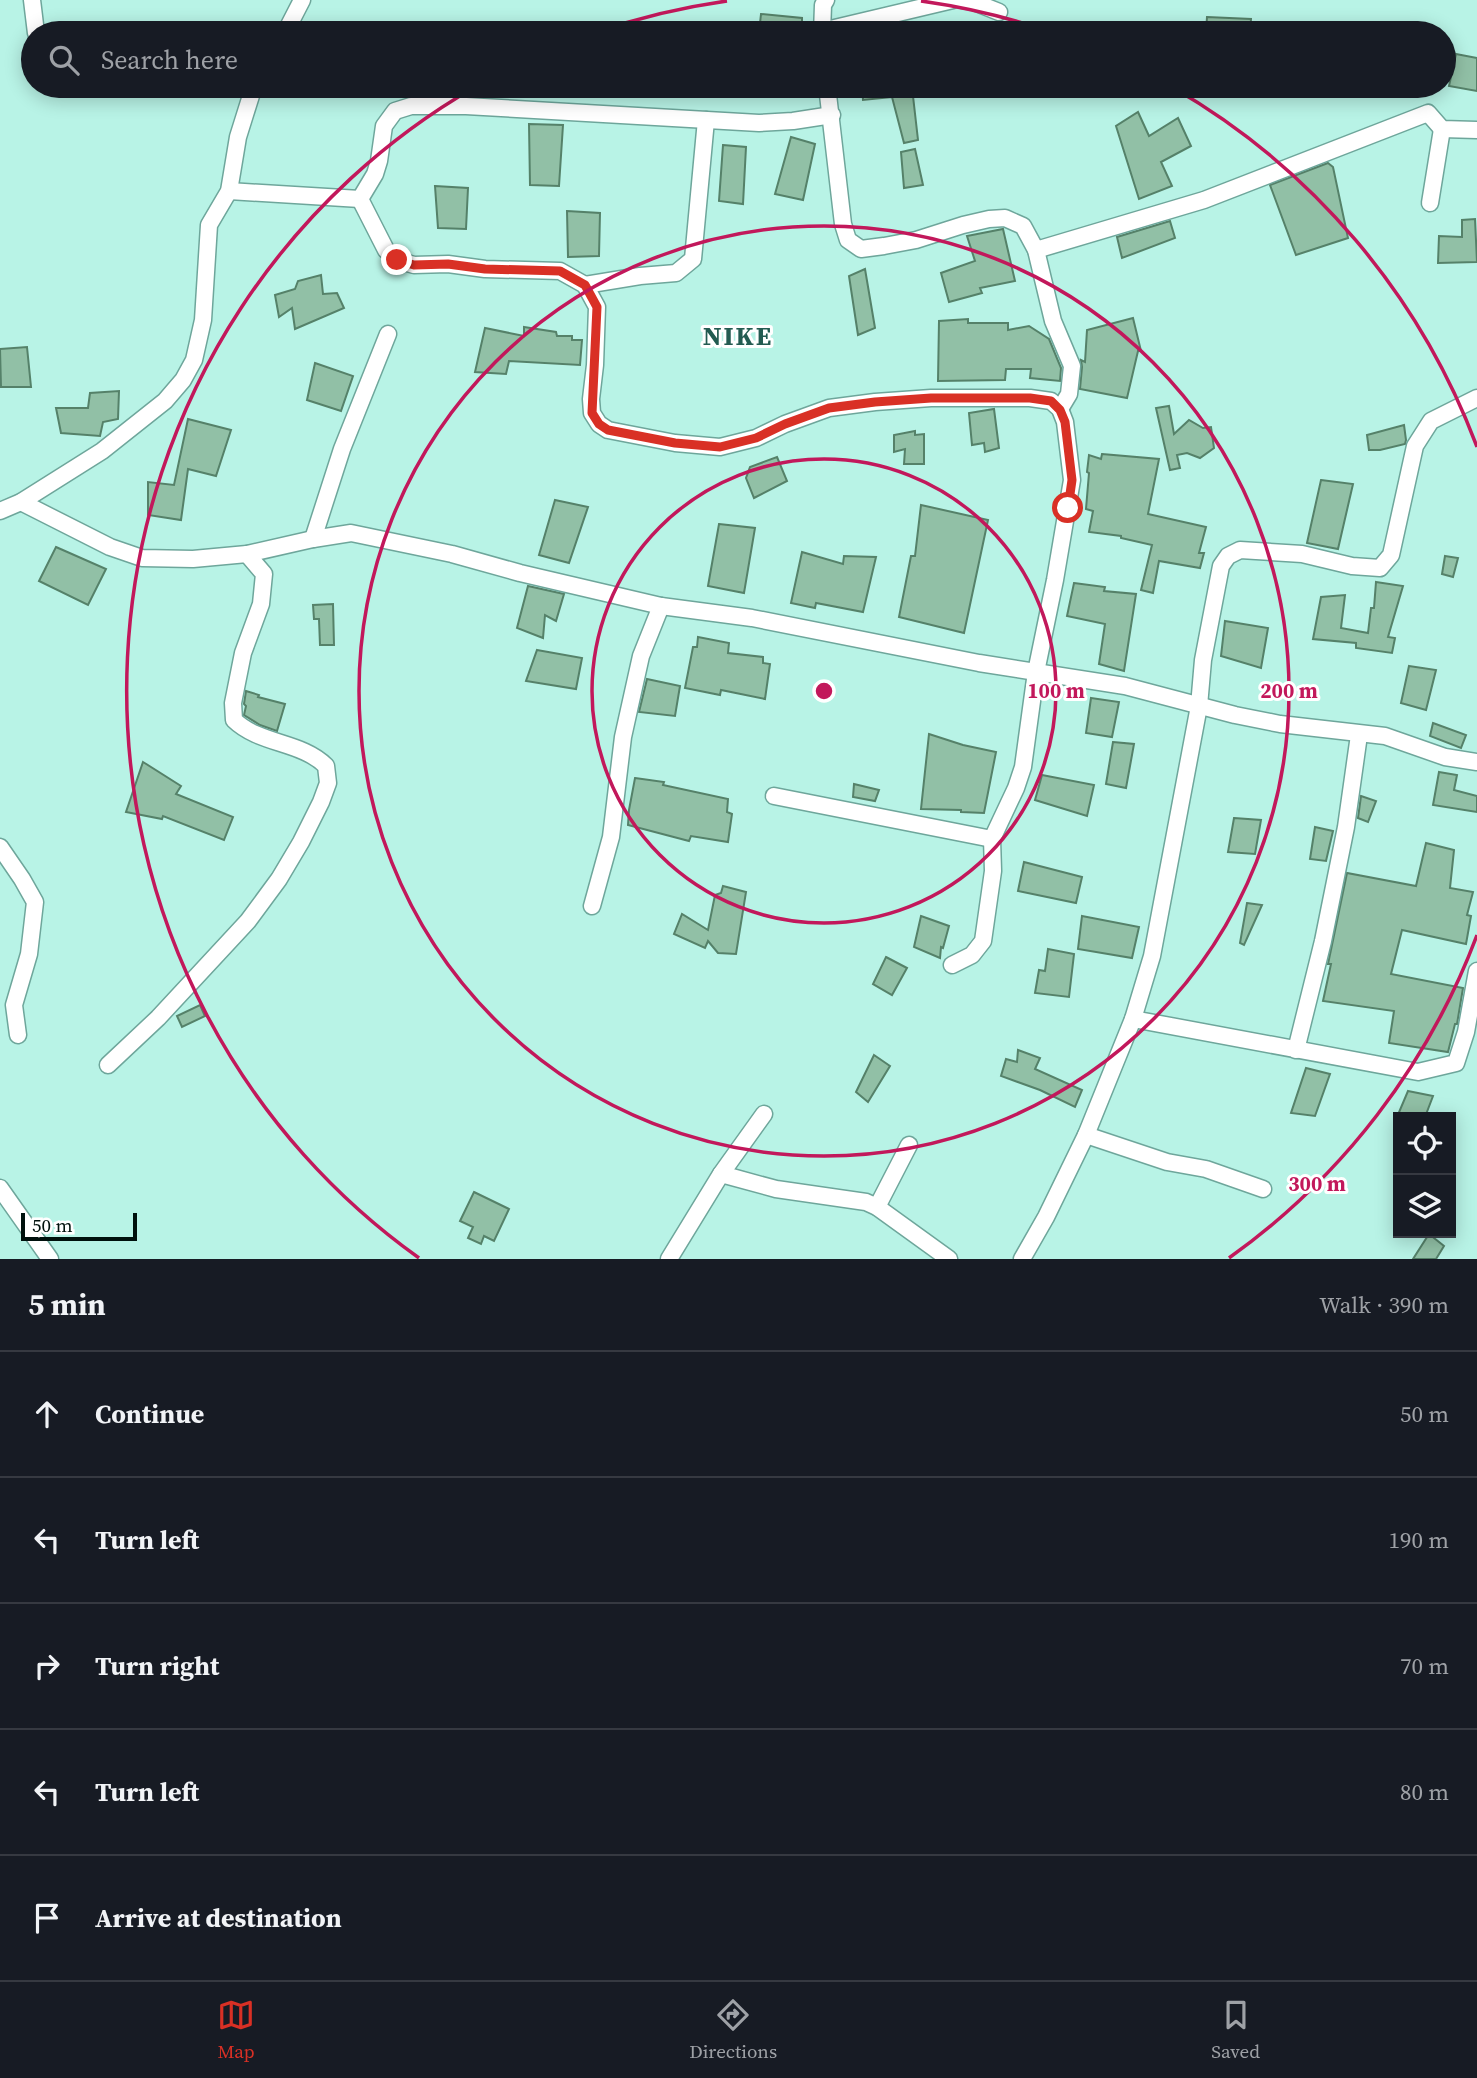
<!DOCTYPE html>
<html lang="en">
<head>
<meta charset="utf-8">
<style>
	:root { --surface:#171b24; --page:#20242c; --text:#f1f3f6; --muted:#9ea1a6; --line:#363941; --accent:#d93025 }
	body { margin:0; font-family:"Source Serif 4",serif; background:var(--page); color:var(--text) }
	.controls { position:absolute; right:21px; bottom:21px; display:grid; overflow:hidden; border-radius:0px; box-shadow:0 4px 18px #0003 }
	.controls button { width:63px; height:63px; display:grid; place-items:center; padding:0; border:0; border-bottom:2px solid var(--line); background:var(--surface); color:var(--text); font:35px sans-serif }
	.scale { position:absolute; left:21px; bottom:18px; width:116px; box-sizing:border-box; padding-left:7px; border:4px solid #00110d; border-top:0; font-size:19px; line-height:24px; white-space:nowrap; color:#00110d; -webkit-text-stroke:5px #fff; paint-order:stroke }
	.stop { position:absolute; width:21px; height:21px; margin:-16px; border:5px solid #d93025; border-radius:50%; background:#fff }
	.stop.end { background:#d93025; border-color:#fff; box-shadow:0 2px 7px #0008 }
	.list { margin:0; padding:0; list-style:none }
	h2 { display:flex; justify-content:space-between; align-items:center; height:91px; margin:0; padding:0 28px; font-size:30px }
	h2 small { font-size:23px; font-weight:400; color:var(--muted) }
	.list li { display:grid; grid-template-columns:46px 1fr auto; gap:21px; align-items:center; box-sizing:border-box; height:126px; padding:0 28px; border-top:2px solid var(--line) }
	.list b { display:block; font-size:26px; white-space:nowrap }
	.list em { font-size:23px; font-style:normal; color:var(--muted) }
	.icon { flex:none; width:38px; height:38px; fill:none; stroke:currentColor; stroke-width:2; stroke-linecap:round; stroke-linejoin:round }
	.map { position:relative; flex:none; width:1477px; height:1259px; overflow:hidden }
	.search { position:absolute; background:var(--surface); box-shadow:0 4px 18px #0003; left:21px; right:21px; top:21px; height:77px; display:flex; align-items:center; gap:18px; box-sizing:border-box; padding:0 24px; border-radius:38px; color:var(--muted); font-size:26px }
	.sheet { height:721px; background:var(--surface) }
	nav { display:flex; justify-content:space-around; align-items:center; box-sizing:border-box; height:98px; border-top:2px solid var(--line); background:var(--surface); font-size:19px; color:var(--muted) }
	nav a { display:grid; justify-items:center; gap:4px }
	nav .on { color:var(--accent) }
	.map>svg:first-child { display:block }
</style>
</head>
<body>
<div class="map">
<svg width="1477" height="1259" viewBox="0 0 1477 1259">
	<rect width="100%" height="100%" fill="#b8f3e6"/>
	<g fill="#91c0a6" stroke="#558169" stroke-width="2">
		<polygon points="761,14 802,18 802,33 759,33"/>
		<polygon points="1207,17 1251,19 1250,33 1206,33"/>
		<polygon points="1456,54 1477,58 1477,91 1449,86"/>
		<polygon points="862,86 935,86 936,93 913,96 918,140 904,143 892,97 863,100"/>
		<polygon points="1138,112 1149,136 1178,118 1191,146 1161,162 1172,186 1139,199 1116,126"/>
		<polygon points="529,124 563,125 559,186 530,185"/>
		<polygon points="791,137 815,144 803,200 775,194"/>
		<polygon points="723,145 746,147 743,204 719,201"/>
		<polygon points="915,149 923,185 904,188 901,152"/>
		<polygon points="1328,163 1333,167 1348,238 1296,255 1270,185"/>
		<polygon points="435,186 468,188 466,229 438,228"/>
		<polygon points="567,211 600,213 599,256 568,257"/>
		<polygon points="1475,219 1477,262 1438,263 1439,236 1462,237 1462,220"/>
		<polygon points="1170,221 1175,238 1122,258 1117,237"/>
		<polygon points="1003,229 1015,281 980,288 982,293 949,302 941,273 975,261 967,236"/>
		<polygon points="865,269 875,328 858,335 849,276"/>
		<polygon points="321,275 323,294 337,293 344,308 295,329 292,308 279,317 275,295 295,289 298,281"/>
		<polygon points="1133,318 1141,351 1138,351 1127,398 1080,389 1082,367 1081,360 1085,362 1087,330"/>
		<polygon points="968,319 968,323 1008,323 1008,330 1029,326 1049,339 1061,368 1060,381 1030,378 1031,369 1006,369 1005,380 938,381 939,321"/>
		<polygon points="524,327 556,332 557,336 572,336 572,340 582,340 580,365 509,361 506,374 475,372 485,328 524,336"/>
		<polygon points="27,347 31,387 1,387 0,349"/>
		<polygon points="315,363 353,376 341,411 307,400"/>
		<polygon points="119,391 118,419 103,422 100,436 61,433 56,408 88,408 90,393"/>
		<polygon points="1169,406 1174,434 1189,420 1203,428 1211,427 1214,448 1200,458 1187,453 1177,455 1180,468 1170,470 1156,408"/>
		<polygon points="994,409 999,448 985,452 984,443 972,445 969,413"/>
		<polygon points="188,419 231,430 216,476 188,469 181,520 148,515 148,482 174,485"/>
		<polygon points="1404,425 1406,440 1405,444 1380,450 1369,450 1367,435"/>
		<polygon points="915,431 915,435 924,434 924,464 904,464 905,449 894,452 894,435"/>
		<polygon points="1102,454 1159,459 1148,514 1206,527 1199,553 1204,553 1200,568 1159,561 1153,593 1141,590 1152,545 1121,538 1121,536 1089,532 1093,511 1086,509 1089,473 1087,472 1089,455 1101,459"/>
		<polygon points="777,457 787,481 754,498 746,478 750,467"/>
		<polygon points="1321,480 1353,484 1338,549 1307,543"/>
		<polygon points="555,500 588,507 569,563 539,555"/>
		<polygon points="921,505 988,520 964,633 899,617 911,556 915,556"/>
		<polygon points="719,524 755,528 744,593 708,586"/>
		<polygon points="56,547 106,569 88,605 39,581"/>
		<polygon points="802,552 843,564 844,556 876,557 863,612 816,603 815,608 791,603"/>
		<polygon points="1445,556 1458,558 1453,577 1442,574"/>
		<polygon points="1376,582 1403,586 1388,637 1395,638 1392,653 1356,648 1356,643 1313,639 1321,597 1345,595 1341,628 1368,633 1371,608 1374,608"/>
		<polygon points="1074,583 1105,587 1104,591 1136,594 1124,671 1099,664 1105,624 1067,616"/>
		<polygon points="528,586 564,594 556,621 545,615 543,638 517,628"/>
		<polygon points="333,604 334,645 320,645 319,619 314,619 313,605"/>
		<polygon points="1225,621 1268,628 1261,668 1221,656"/>
		<polygon points="698,637 729,643 728,653 763,657 763,663 770,664 765,699 721,690 720,695 685,688 693,647 697,647"/>
		<polygon points="537,650 582,658 576,689 526,681"/>
		<polygon points="1409,666 1436,670 1426,710 1401,703"/>
		<polygon points="647,679 680,686 675,716 639,712"/>
		<polygon points="246,691 259,695 258,697 285,704 277,731 260,725 244,715 246,706 244,704"/>
		<polygon points="1091,698 1119,702 1112,737 1086,733"/>
		<polygon points="1433,723 1466,735 1461,748 1430,736"/>
		<polygon points="929,734 963,745 996,752 984,813 961,812 961,810 921,809"/>
		<polygon points="1113,742 1134,744 1126,788 1106,784"/>
		<polygon points="143,762 181,786 176,794 233,817 224,840 163,816 162,819 126,812"/>
		<polygon points="1439,772 1457,775 1454,790 1477,796 1477,812 1433,805"/>
		<polygon points="1042,775 1094,785 1087,816 1035,800"/>
		<polygon points="635,778 664,782 663,785 728,799 727,812 732,814 728,842 691,836 689,841 628,825 629,810"/>
		<polygon points="854,784 879,790 875,801 853,797"/>
		<polygon points="1361,796 1376,801 1368,822 1358,818"/>
		<polygon points="1234,818 1261,820 1255,854 1228,852"/>
		<polygon points="1315,827 1333,831 1326,861 1310,859"/>
		<polygon points="1426,843 1454,850 1450,888 1473,892 1467,915 1471,916 1466,944 1402,930 1391,974 1463,988 1457,1024 1455,1024 1448,1052 1389,1043 1394,1011 1323,1001 1331,964 1328,964 1347,873 1416,886"/>
		<polygon points="1024,862 1082,877 1076,903 1018,891"/>
		<polygon points="723,886 746,892 736,954 718,953 708,941 705,948 674,934 682,914 708,930 715,895 721,893"/>
		<polygon points="1247,903 1262,905 1244,945 1240,943"/>
		<polygon points="921,916 949,926 943,948 941,947 940,958 914,947"/>
		<polygon points="1082,916 1139,927 1132,958 1078,949"/>
		<polygon points="1048,949 1074,954 1069,997 1035,993 1039,970 1045,971"/>
		<polygon points="886,957 907,968 892,995 873,984"/>
		<polygon points="200,1005 205,1016 182,1027 177,1016"/>
		<polygon points="1018,1050 1040,1058 1035,1069 1082,1090 1075,1107 1040,1090 1001,1076 1006,1059 1017,1062"/>
		<polygon points="874,1055 890,1066 868,1102 856,1092"/>
		<polygon points="1306,1068 1330,1074 1315,1116 1291,1113"/>
		<polygon points="1408,1091 1433,1096 1425,1117 1397,1117"/>
		<polygon points="474,1192 509,1209 494,1241 484,1236 481,1244 468,1238 473,1227 460,1221"/>
		<polygon points="1429,1234 1444,1246 1436,1259 1413,1259"/>
	</g>
	<g fill="none" stroke-linecap="round" stroke-linejoin="round">
		<g stroke="#6ea69b" stroke-width="19">
			<g id="minor">
				<polyline points="32,0 36,33"/>
				<polyline points="962,0 974,2 999,12"/>
				<polyline points="822,31 953,0"/>
				<polyline points="285,33 302,0"/>
				<polyline points="822,33 823,5 826,0"/>
				<polyline points="827,86 843,224 848,240 861,249 884,246 916,240 963,225 989,219 1005,218 1023,226 1036,250 1053,321 1072,366 1069,394 1060,409"/>
				<polyline points="229,191 360,199"/>
				<polyline points="360,199 386,250 397,260 414,265 448,264 485,269 560,271 585,285 597,307 595,365 591,399 592,413 599,424 608,430 675,443 720,447 756,438 785,424 829,408 875,402 931,398 1030,398 1051,401 1060,409 1065,422 1072,480 1055,580 1036,672 1023,767 1016,788 992,839 993,871 983,941 972,955 952,965"/>
				<polyline points="360,199 375,174 379,161 384,126 395,111 411,106 466,106 759,123 793,121 832,115"/>
				<polyline points="1430,203 1442,129"/>
				<polyline points="1036,250 1204,200 1428,113 1442,129 1477,130"/>
				<polyline points="585,285 640,276 676,273 693,259 706,120"/>
				<polyline points="21,502 110,547 142,558 193,559 247,554 313,539 351,533 452,554 520,573 661,606 752,618 979,663 1125,686 1235,715 1280,724 1385,736 1445,757 1477,762"/>
				<polyline points="0,511 21,502 102,451 165,401 183,380 194,360 203,320 209,225 229,191 238,137 254,86"/>
				<polyline points="313,539 342,449 388,334"/>
				<polyline points="774,796 992,839"/>
				<polyline points="0,847 22,879 35,902 29,954 14,1005 18,1035"/>
				<polyline points="592,906 611,837 623,737 641,656 661,606"/>
				<polyline points="1133,1019 1418,1072 1456,1063 1466,1032 1477,971"/>
				<polyline points="1296,1050 1323,941 1346,827 1359,735"/>
				<path d="M 108,1065 L 158,1018 L 248,921 L 279,879 L 301,842 L 321,802 L 328,783 L 326,766 C 301,741 260,745 234,720 L 233,703 L 243,653 L 261,604 L 264,574 L 247,554"/>
				<polyline points="1086,1135 1167,1162 1206,1169 1263,1189"/>
				<polyline points="721,1174 776,1189 866,1202 877,1207 949,1259"/>
				<polyline points="0,1188 50,1259"/>
				<polyline points="877,1207 909,1145"/>
				<polyline points="669,1259 721,1174 764,1114"/>
				<polyline points="1022,1259 1046,1217 1086,1135 1133,1019 1152,956 1199,706 1203,660 1221,566 1228,556 1240,550 1302,554 1352,566 1380,568 1391,555 1415,446 1431,421 1477,398"/>
			</g>
		</g>
		<use href="#minor" stroke="#fff" stroke-width="16"/>
	</g>
	<g fill="none" stroke-linecap="round" stroke-linejoin="round">
		<polyline stroke="#d93025" stroke-width="9" points="397,260 414,265 448,264 485,269 560,271 585,285 597,307 592,413 599,424 608,430 675,443 720,447 756,438 785,424 829,408 875,402 931,398 1030,398 1051,401 1060,410 1065,422 1072,480 1068,508"/>
	</g>
	<g fill="none" stroke="#c2185b" stroke-width="3.5">
		<circle cx="824" cy="691" r="232"/>
		<circle cx="824" cy="691" r="465"/>
		<path d="M1477 935A697 697 0 0 1 1229 1258M419 1258A697 697 0 0 1 475 87M597 32A697 697 0 0 1 727 1M921 1A697 697 0 0 1 1051 32M1172 87A697 697 0 0 1 1477 447"/>
	</g>
	<g text-anchor="middle" dominant-baseline="central" stroke-width="6" stroke-linejoin="round" paint-order="stroke">
		<g font-size="26" font-weight="bold" letter-spacing="2" fill="#225b51" stroke="#fff">
			<text x="738" y="336">NIKE</text>
		</g>
	</g>
	<circle cx="824" cy="691" r="10" fill="#c2185b" stroke="#fff" stroke-width="3.5"/>
	<g font-size="21" text-anchor="middle" font-weight="bold" fill="#c2185b" stroke="#fff" stroke-width="6" stroke-linejoin="round" paint-order="stroke">
		<text x="1056" y="698">100 m</text>
		<text x="1289" y="698">200 m</text>
		<text x="1317" y="1191">300 m</text>
	</g>
</svg>
<div class="controls">
<button><svg class="icon" aria-label="locate" viewBox="0 0 24 24"><circle cx="12" cy="12" r="6"/><path d="M12 2v4M12 18v4M2 12h4M18 12h4"/></svg></button>
<button><svg class="icon" aria-label="layers" viewBox="0 0 24 24"><path d="M12 4l9 5-9 5-9-5zM3 14l9 5 9-5"/></svg></button>
</div>
<div class="scale">50 m</div>
<div class="stop" style="left:1068px;top:508px"></div>
<div class="stop end" style="left:397px;top:260px"></div>
<div class="search"><svg class="icon" aria-label="search" viewBox="0 0 24 24"><circle cx="10" cy="10" r="6"/><path d="M15 15l6 6"/></svg>Search here</div>
</div>
<section class="sheet">
<h2>5 min<small>Walk · 390 m</small></h2>
<ul class="list">
<li><svg class="icon" aria-label="ahead" viewBox="0 0 24 24"><path d="M12 20V5M6 11l6-6 6 6"/></svg><div><b>Continue</b></div><em>50 m</em></li>
<li><svg class="icon" aria-label="left" viewBox="0 0 24 24"><path d="M17 20v-9H6M10 6l-5 5 5 5"/></svg><div><b>Turn left</b></div><em>190 m</em></li>
<li><svg class="icon" aria-label="right" viewBox="0 0 24 24"><path d="M7 20v-9h11M14 6l5 5-5 5"/></svg><div><b>Turn right</b></div><em>70 m</em></li>
<li><svg class="icon" aria-label="left" viewBox="0 0 24 24"><path d="M17 20v-9H6M10 6l-5 5 5 5"/></svg><div><b>Turn left</b></div><em>80 m</em></li>
<li><svg class="icon" aria-label="arrive" viewBox="0 0 24 24"><path d="M6 21V4h12l-3 4 3 4H6"/></svg><div><b>Arrive at destination</b></div></li>
</ul>
</section>
<nav>
<a class="on"><svg class="icon" aria-label="map" viewBox="0 0 24 24"><path d="M3 6l6-2 6 2 6-2v14l-6 2-6-2-6 2zM9 4v14M15 6v14"/></svg>Map</a>
<a><svg class="icon" aria-label="directions" viewBox="0 0 24 24"><path d="M12 3l9 9-9 9-9-9zM9 14v-3h6M13 9l2 2-2 2"/></svg>Directions</a>
<a><svg class="icon" aria-label="saved" viewBox="0 0 24 24"><path d="M7 4h10v16l-5-4-5 4z"/></svg>Saved</a>
</nav>
</body>
</html>
